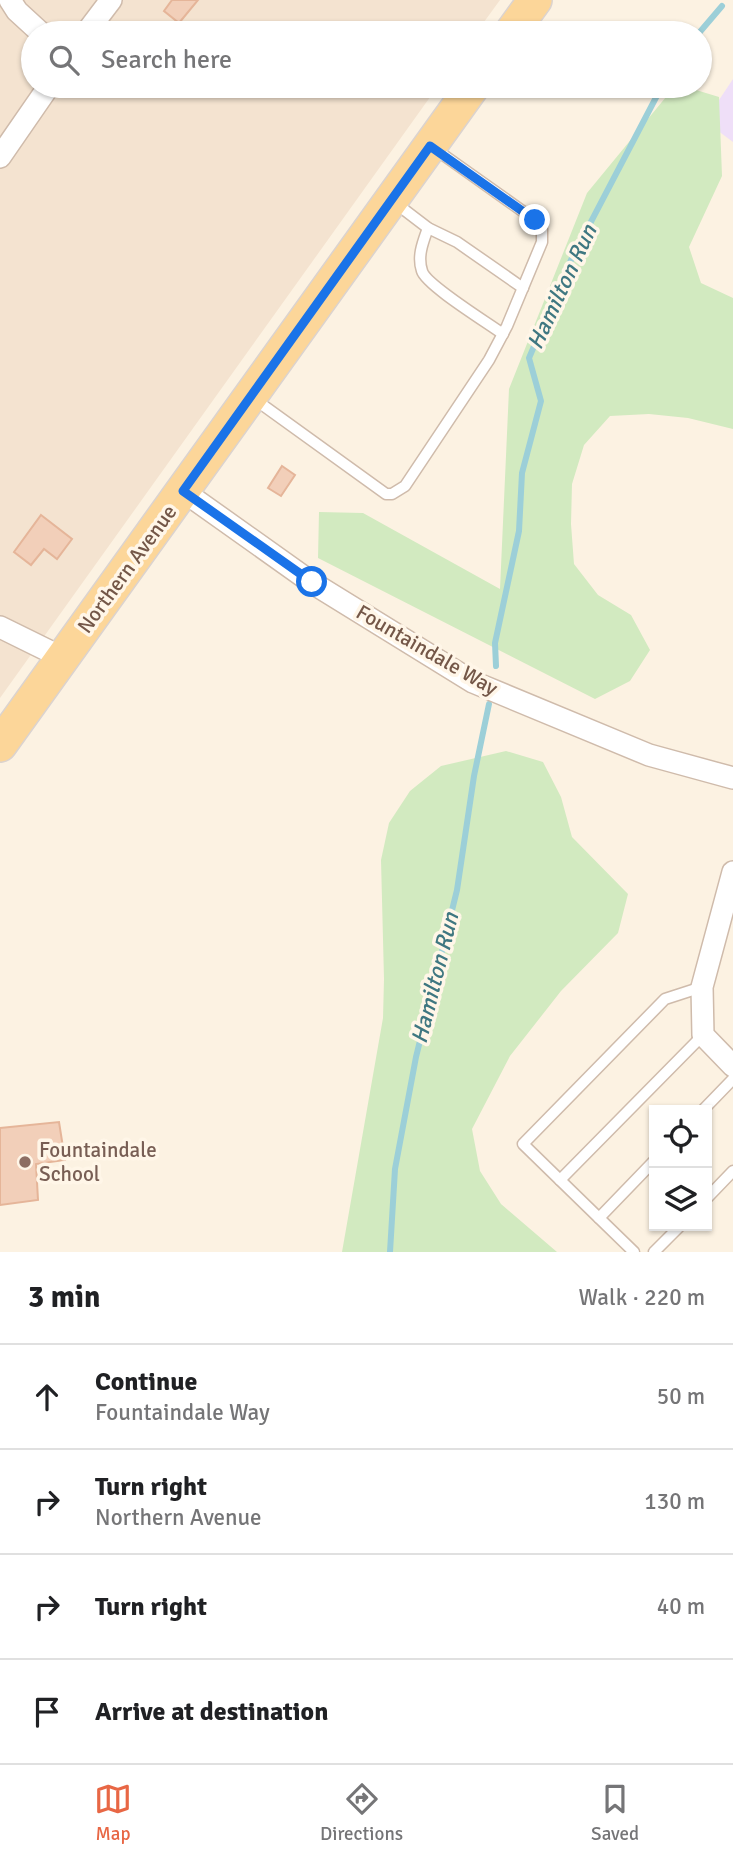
<!DOCTYPE html>
<html lang="en">
<head>
<meta charset="utf-8">
<style>
	:root { --surface:#fff; --page:#f6f6f6; --text:#202124; --muted:#757577; --line:#e0e0e0; --accent:#e86745 }
	body { margin:0; font-family:Signika,sans-serif; background:var(--page); color:var(--text) }
	.controls { position:absolute; right:21px; bottom:21px; display:grid; overflow:hidden; border-radius:0px; box-shadow:0 2px 5px #0004 }
	.controls button { width:63px; height:63px; display:grid; place-items:center; padding:0; border:0; border-bottom:2px solid var(--line); background:var(--surface); color:var(--text); font:35px sans-serif }
	.stop { position:absolute; width:21px; height:21px; margin:-16px; border:5px solid #1a73e8; border-radius:50%; background:#fff }
	.stop.end { background:#1a73e8; border-color:#fff; box-shadow:0 2px 7px #0008 }
	.list { margin:0; padding:0; list-style:none }
	h2 { display:flex; justify-content:space-between; align-items:center; height:91px; margin:0; padding:0 28px; font-size:30px }
	h2 small { font-size:23px; font-weight:400; color:var(--muted) }
	.list li { display:grid; grid-template-columns:46px 1fr auto; gap:21px; align-items:center; box-sizing:border-box; height:105px; padding:0 28px; border-top:2px solid var(--line) }
	.list b { display:block; font-size:26px; white-space:nowrap }
	.list p { margin:0; font-size:23px; white-space:nowrap; color:var(--muted) }
	.list em { font-size:23px; font-style:normal; color:var(--muted) }
	.icon { flex:none; width:38px; height:38px; fill:none; stroke:currentColor; stroke-width:2; stroke-linecap:round; stroke-linejoin:round }
	.map { position:relative; flex:none; width:733px; height:1252px; overflow:hidden }
	.search { position:absolute; background:var(--surface); box-shadow:0 2px 5px #0004; left:21px; right:21px; top:21px; height:77px; display:flex; align-items:center; gap:18px; box-sizing:border-box; padding:0 24px; border-radius:38px; color:var(--muted); font-size:26px }
	.sheet { height:511px; background:var(--surface) }
	nav { display:flex; justify-content:space-around; align-items:center; box-sizing:border-box; height:98px; border-top:2px solid var(--line); background:var(--surface); font-size:19px; color:var(--muted) }
	nav a { display:grid; justify-items:center; gap:4px }
	nav .on { color:var(--accent) }
	.map>svg:first-child { display:block }
</style>
</head>
<body>
<div class="map">
<svg width="733" height="1252" viewBox="0 0 733 1252">
	<rect width="100%" height="100%" fill="#fcf2e2"/>
	<polygon fill="#f4e3d0" points="0,0 500,0 476,33 33,33 33,86 438,86 0,698"/>
	<polygon fill="#efdff8" points="733,79 733,142 705,121"/>
	<g fill="#d2eac0">
		<polygon points="675,86 683,86 719,97 722,176 689,247 701,283 733,298 733,429 688,418 649,414 610,416 584,445 572,484 571,524 574,564 598,595 631,615 650,650 630,681 595,699 318,558 319,512 363,513 500,589 509,389 587,193"/>
		<polygon points="506,751 543,762 561,797 572,837 628,894 618,933 561,991 510,1056 472,1129 480,1171 501,1204 557,1252 342,1252 383,1018 384,979 381,860 389,823 410,791 441,766"/>
	</g>
	<g fill="none" stroke-linecap="round" stroke-linejoin="round">
		<g stroke="#9ccfd8" stroke-width="6">
			<polyline points="699,33 722,6"/>
			<polyline points="496,666 495,643 519,531 522,473 541,401 529,358 571,260 662,86"/>
			<polyline points="390,1252 395,1169 416,1057 457,890 474,776 489,704"/>
		</g>
	</g>
	<g fill="#f2cfb9" stroke="#e5b599" stroke-width="2">
		<polygon points="172,0 198,0 179,23 164,11"/>
		<polygon points="151,23 165,33 144,33"/>
		<polygon points="282,466 295,475 281,496 268,488"/>
		<polygon points="41,515 72,539 57,559 44,549 31,565 14,552"/>
		<polygon points="59,1122 65,1160 36,1164 38,1200 0,1205 0,1128"/>
	</g>
	<g fill="none" stroke-linecap="round" stroke-linejoin="round">
		<g stroke="#cfbbab" stroke-width="13">
			<g id="lane">
				<polyline points="394,202 428,228 457,242 523,288"/>
				<path d="M 428,228 C 423,242 417,256 422,271 C 426,285 488,323 503,334"/>
				<polyline points="253,398 386,494 392,494 405,486 489,360 507,326 542,242 542,229 535,220 435,149"/>
				<polyline points="703,1110 733,1079"/>
				<polyline points="654,1161 599,1218 523,1144 665,999 702,987"/>
				<polyline points="560,1180 703,1035"/>
				<polyline points="707,1198 733,1171"/>
				<polyline points="599,1218 634,1252"/>
				<polyline points="654,1252 680,1226"/>
			</g>
		</g>
		<g stroke="#cfbbab" stroke-width="24">
			<g id="street">
				<polyline points="10,0 17,11 41,33"/>
				<polyline points="86,33 111,0"/>
				<polyline points="0,157 49,86"/>
				<polyline points="183,491 311,582 473,682 649,755 733,778"/>
				<polyline points="0,627 63,658"/>
				<polyline points="733,872 702,987 703,1035 733,1066"/>
			</g>
		</g>
		<g stroke="#dbd3cf" stroke-width="36">
			<g id="primary">
				<polyline points="511,33 535,0"/>
				<polyline points="0,745 473,86"/>
			</g>
		</g>
		<use href="#lane" stroke="#fff" stroke-width="10"/>
		<use href="#street" stroke="#fff" stroke-width="21"/>
		<use href="#primary" stroke="#fcd699" stroke-width="33"/>
	</g>
	<g fill="none" stroke-linecap="round" stroke-linejoin="round">
		<polyline stroke="#1a73e8" stroke-width="9" points="312,582 183,491 430,146 535,220"/>
	</g>
	<circle fill="#8d6e63" stroke="#fff6e8" stroke-width="2.5" cx="25" cy="1162" r="7"/>
	<g text-anchor="middle" dominant-baseline="central" stroke-width="7" stroke-linejoin="round" paint-order="stroke">
		<g font-size="21" fill="#745748" stroke="#fff6e8">
			<text transform="translate(127 569) rotate(-54)">Northern Avenue</text>
			<text transform="translate(427 650) rotate(30)">Fountaindale Way</text>
		</g>
		<g font-size="21" fill="#785e54" stroke="#fff6e8" text-anchor="start">
			<text x="39" y="1150">Fountaindale<tspan x="39" dy="24">School</tspan></text>
		</g>
		<g font-size="23" font-style="italic" fill="#3f7781" stroke="#fff6e8">
			<text transform="translate(562 287) rotate(-65)">Hamilton Run</text>
			<text transform="translate(435 978) rotate(-76)">Hamilton Run</text>
		</g>
	</g>
</svg>
<div class="controls">
<button><svg class="icon" aria-label="locate" viewBox="0 0 24 24"><circle cx="12" cy="12" r="6"/><path d="M12 2v4M12 18v4M2 12h4M18 12h4"/></svg></button>
<button><svg class="icon" aria-label="layers" viewBox="0 0 24 24"><path d="M12 4l9 5-9 5-9-5zM3 14l9 5 9-5"/></svg></button>
</div>
<div class="stop" style="left:312px;top:582px"></div>
<div class="stop end" style="left:535px;top:220px"></div>
<div class="search"><svg class="icon" aria-label="search" viewBox="0 0 24 24"><circle cx="10" cy="10" r="6"/><path d="M15 15l6 6"/></svg>Search here</div>
</div>
<section class="sheet">
<h2>3 min<small>Walk · 220 m</small></h2>
<ul class="list">
<li><svg class="icon" aria-label="ahead" viewBox="0 0 24 24"><path d="M12 20V5M6 11l6-6 6 6"/></svg><div><b>Continue</b><p>Fountaindale Way</p></div><em>50 m</em></li>
<li><svg class="icon" aria-label="right" viewBox="0 0 24 24"><path d="M7 20v-9h11M14 6l5 5-5 5"/></svg><div><b>Turn right</b><p>Northern Avenue</p></div><em>130 m</em></li>
<li><svg class="icon" aria-label="right" viewBox="0 0 24 24"><path d="M7 20v-9h11M14 6l5 5-5 5"/></svg><div><b>Turn right</b></div><em>40 m</em></li>
<li><svg class="icon" aria-label="arrive" viewBox="0 0 24 24"><path d="M6 21V4h12l-3 4 3 4H6"/></svg><div><b>Arrive at destination</b></div></li>
</ul>
</section>
<nav>
<a class="on"><svg class="icon" aria-label="map" viewBox="0 0 24 24"><path d="M3 6l6-2 6 2 6-2v14l-6 2-6-2-6 2zM9 4v14M15 6v14"/></svg>Map</a>
<a><svg class="icon" aria-label="directions" viewBox="0 0 24 24"><path d="M12 3l9 9-9 9-9-9zM9 14v-3h6M13 9l2 2-2 2"/></svg>Directions</a>
<a><svg class="icon" aria-label="saved" viewBox="0 0 24 24"><path d="M7 4h10v16l-5-4-5 4z"/></svg>Saved</a>
</nav>
</body>
</html>
